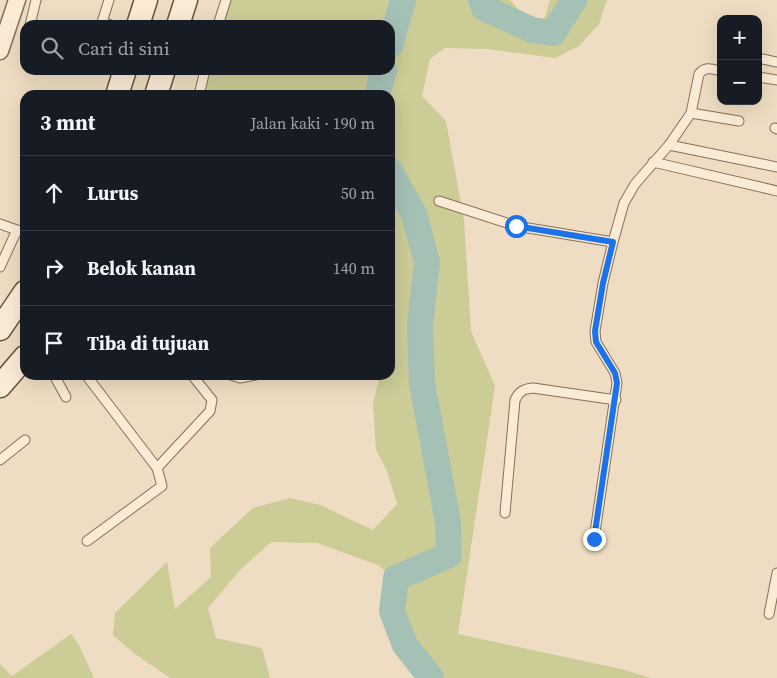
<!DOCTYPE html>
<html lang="id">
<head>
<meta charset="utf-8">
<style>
	:root { --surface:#171b24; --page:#242831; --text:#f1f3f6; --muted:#9ea1a6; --line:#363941 }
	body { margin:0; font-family:"Source Serif 4",serif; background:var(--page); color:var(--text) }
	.controls { position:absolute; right:15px; top:15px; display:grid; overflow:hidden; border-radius:10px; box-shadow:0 5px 20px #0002 }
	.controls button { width:45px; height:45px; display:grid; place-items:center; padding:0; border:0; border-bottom:1px solid var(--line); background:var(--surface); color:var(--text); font:25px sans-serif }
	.stop { position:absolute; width:15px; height:15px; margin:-11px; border:4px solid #1a73e8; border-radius:50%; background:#fff }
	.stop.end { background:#1a73e8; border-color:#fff; box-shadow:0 1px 5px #0008 }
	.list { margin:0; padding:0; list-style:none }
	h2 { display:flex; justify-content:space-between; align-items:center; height:65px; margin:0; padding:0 20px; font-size:21px }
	h2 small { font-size:16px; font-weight:400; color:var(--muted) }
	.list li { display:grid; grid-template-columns:32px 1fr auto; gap:15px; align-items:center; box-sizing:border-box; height:75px; padding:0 20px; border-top:1px solid var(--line) }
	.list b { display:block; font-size:19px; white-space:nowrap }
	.list em { font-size:16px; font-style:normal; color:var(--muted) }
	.icon { flex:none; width:28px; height:28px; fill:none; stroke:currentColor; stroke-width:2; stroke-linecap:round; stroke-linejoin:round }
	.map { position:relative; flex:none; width:777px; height:678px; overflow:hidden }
	.search { position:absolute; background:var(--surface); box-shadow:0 5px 20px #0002; left:20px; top:20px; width:375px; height:55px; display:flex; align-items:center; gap:12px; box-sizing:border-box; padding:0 18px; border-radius:15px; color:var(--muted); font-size:19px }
	.panel { position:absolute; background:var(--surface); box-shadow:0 5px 20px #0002; left:20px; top:90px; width:375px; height:290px; border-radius:15px }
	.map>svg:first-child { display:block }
</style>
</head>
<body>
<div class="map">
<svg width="777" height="678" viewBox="0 0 777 678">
	<rect width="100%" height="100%" fill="#eeddc2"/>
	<g fill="#cbcc96">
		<polygon points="231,0 510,0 527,20 544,20 550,0 607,0 599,24 579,46 555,58 488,49 445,48 430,59 422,96 446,121 464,220 471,331 495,386 458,634 621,669 651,678 417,678 392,643 394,604 402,585 378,565 317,543 271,542 240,570 208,608 216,638 262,648 270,678 170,678 135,654 113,635 115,613 167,562 175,609 211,577 210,548 253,508 290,498 320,505 373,530 397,504 387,471 376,450 373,404 380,375 390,375 390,95 204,95 211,70 390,70 390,25 224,25"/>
		<polygon points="71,634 78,643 94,678 0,678 0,664 12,676"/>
	</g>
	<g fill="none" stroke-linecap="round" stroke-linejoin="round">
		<g stroke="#a5c1b6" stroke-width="26">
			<polyline points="481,0 484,8 532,30 553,33 574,0"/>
			<polyline points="390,46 403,0"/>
			<polyline points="377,95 384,70"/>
			<polyline points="390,171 414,214 427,262 420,325 422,383 448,522 449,555 396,578 392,611 405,645 431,678"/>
		</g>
		<g stroke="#886e59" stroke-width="11">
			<g id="service">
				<polyline points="109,0 102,22 111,25"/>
				<polyline points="30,25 36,0"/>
				<polyline points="218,25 226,0"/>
				<polyline points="758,58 777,62"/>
				<polyline points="758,77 777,80"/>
				<polyline points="199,95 205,70"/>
				<polyline points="691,113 739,121"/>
				<polyline points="775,128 777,129"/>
				<polyline points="669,145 777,167"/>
				<polyline points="653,162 777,191"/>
				<polyline points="439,201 516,226 613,242"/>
				<polyline points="0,224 25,233"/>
				<polyline points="0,267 17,230"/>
				<polyline points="54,375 66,397"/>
				<polyline points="86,375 157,468"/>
				<polyline points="231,375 240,378 256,375"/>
				<polyline points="0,460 25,440"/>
				<path d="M 505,513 L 515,400 C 519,391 524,389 533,388 L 616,400"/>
				<path d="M 594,539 L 617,383 L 615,373 L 596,342 L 595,331 L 603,283 L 613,242 L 624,203 L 635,184 L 669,145 L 691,113 L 699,74 C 705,66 712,69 721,71"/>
				<polyline points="87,541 162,486 157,468 210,411 212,400 192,375"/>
				<polyline points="769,614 777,573"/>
			</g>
		</g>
		<g stroke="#886e59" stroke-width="19">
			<polyline id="minor" points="0,51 17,0"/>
		</g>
		<g stroke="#6a4f3d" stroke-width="25">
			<g id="secondary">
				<polyline points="138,25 146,0"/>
				<polyline points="178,25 186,0"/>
				<polyline points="117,95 125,70"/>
				<polyline points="156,95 164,70"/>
				<polyline points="0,329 25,292"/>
				<polyline points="0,386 25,357"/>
			</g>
		</g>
		<use href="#service" stroke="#f9ebd6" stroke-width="9"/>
		<use href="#minor" stroke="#f9ebd6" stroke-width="16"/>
		<use href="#secondary" stroke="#f9ebd6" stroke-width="22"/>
	</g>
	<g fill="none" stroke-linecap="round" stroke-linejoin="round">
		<polyline stroke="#1a73e8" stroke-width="6" points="516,226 613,242 603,283 595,331 596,342 615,373 617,383 594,539"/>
	</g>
</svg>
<div class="controls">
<button>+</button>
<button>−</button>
</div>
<div class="stop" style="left:516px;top:226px"></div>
<div class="stop end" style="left:594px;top:539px"></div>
<div class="search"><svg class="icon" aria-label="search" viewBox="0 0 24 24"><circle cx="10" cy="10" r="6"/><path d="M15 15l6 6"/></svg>Cari di sini</div>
<section class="panel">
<h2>3 mnt<small>Jalan kaki · 190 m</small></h2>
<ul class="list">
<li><svg class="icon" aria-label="ahead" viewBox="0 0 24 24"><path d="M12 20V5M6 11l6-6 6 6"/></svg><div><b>Lurus</b></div><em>50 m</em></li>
<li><svg class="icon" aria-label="right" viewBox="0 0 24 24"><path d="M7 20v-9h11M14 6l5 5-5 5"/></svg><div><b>Belok kanan</b></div><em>140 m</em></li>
<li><svg class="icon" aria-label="arrive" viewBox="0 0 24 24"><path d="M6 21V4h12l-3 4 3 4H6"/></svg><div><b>Tiba di tujuan</b></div></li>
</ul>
</section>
</div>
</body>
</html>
